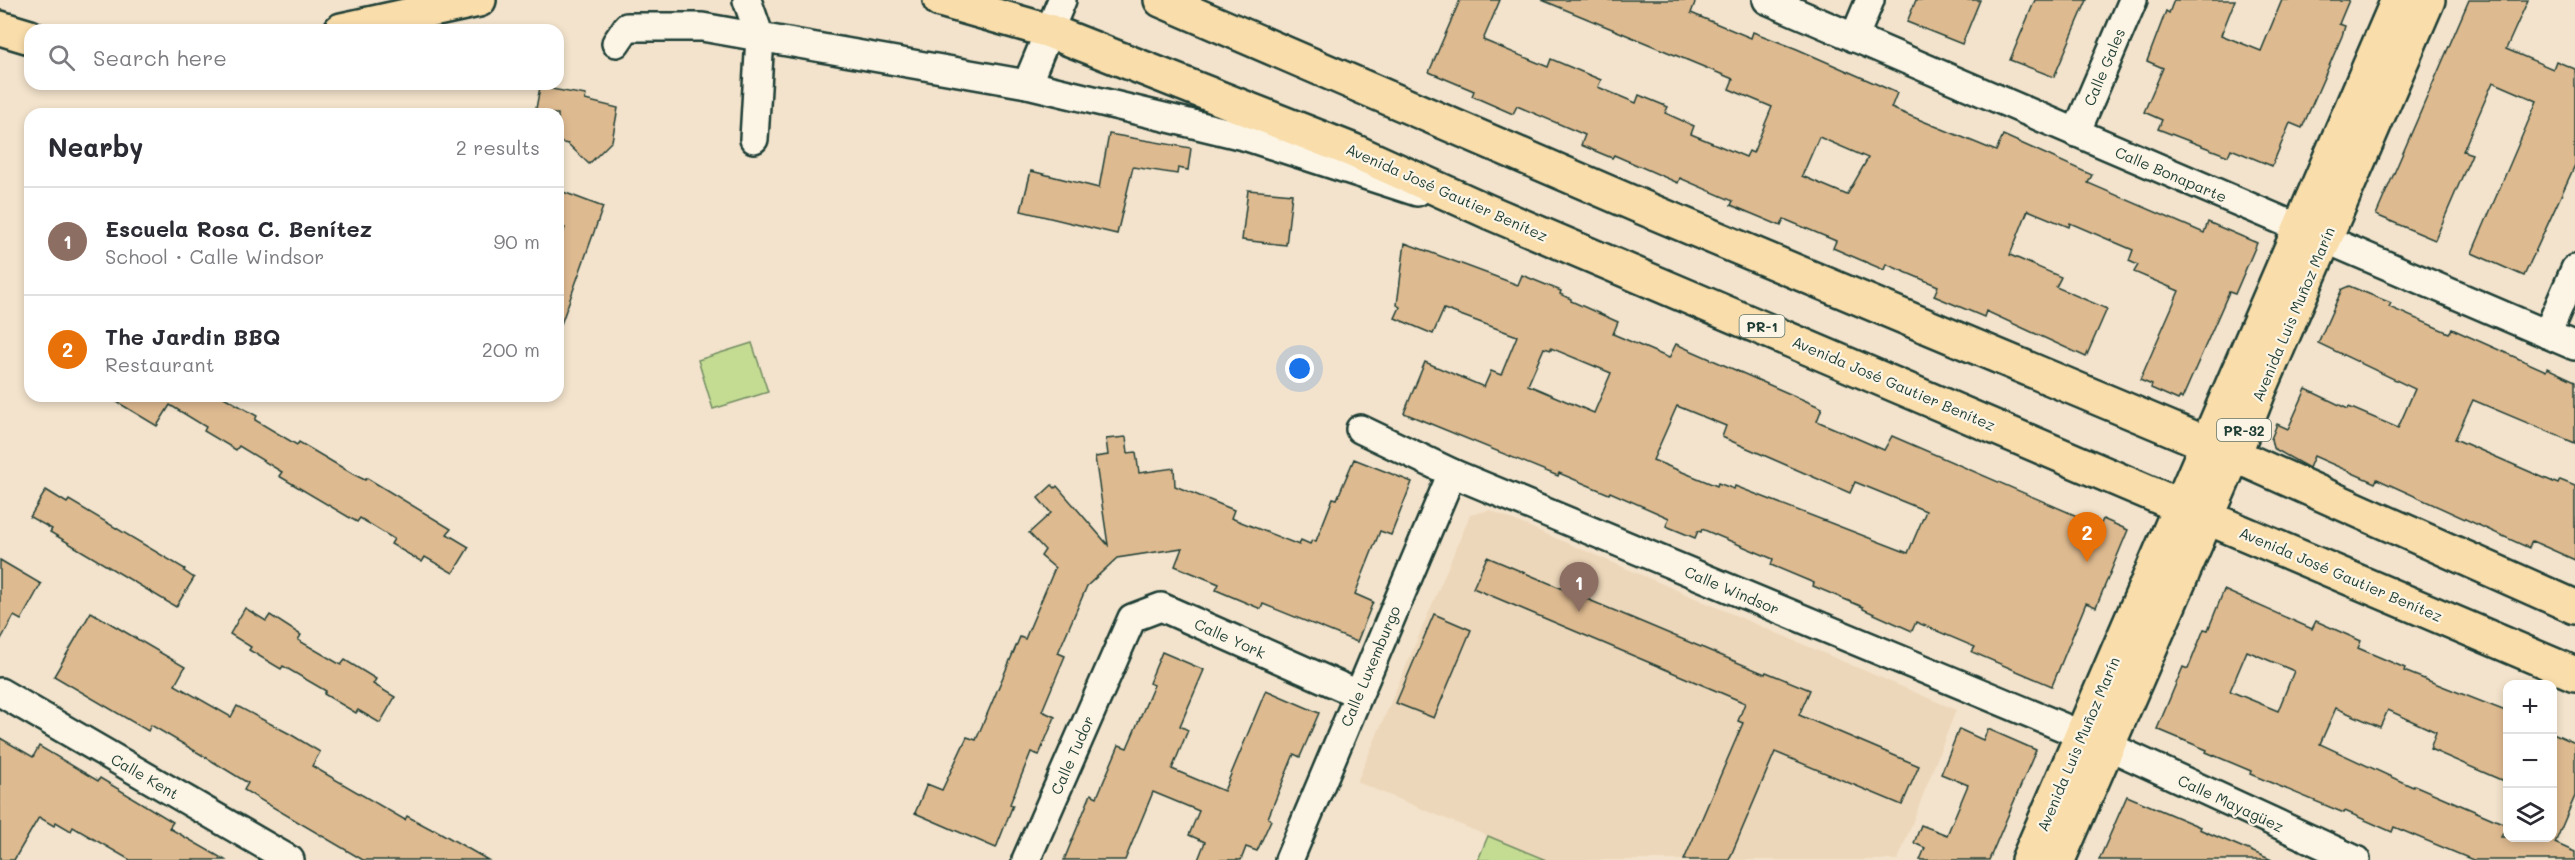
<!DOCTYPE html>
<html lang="en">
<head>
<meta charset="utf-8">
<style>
	:root { --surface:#fff; --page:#f2f2f3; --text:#2b2b33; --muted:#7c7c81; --line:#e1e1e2; --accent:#ea580c }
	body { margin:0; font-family:Mali,sans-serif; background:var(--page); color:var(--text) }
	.controls { position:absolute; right:18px; bottom:18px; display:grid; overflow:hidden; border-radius:12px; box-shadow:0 3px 9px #0003 }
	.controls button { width:54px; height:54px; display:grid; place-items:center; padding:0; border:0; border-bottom:2px solid var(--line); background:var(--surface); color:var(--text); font:30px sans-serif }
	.you { position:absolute; left:1300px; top:369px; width:21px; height:21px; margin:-15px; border:4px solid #fff; border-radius:50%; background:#1a73e8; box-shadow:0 0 0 9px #1a73e833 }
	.badge { display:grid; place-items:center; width:39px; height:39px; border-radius:50%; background:var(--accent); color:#fff; font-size:20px; font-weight:700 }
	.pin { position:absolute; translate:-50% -50px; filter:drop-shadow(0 2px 3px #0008) }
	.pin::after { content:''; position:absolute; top:32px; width:21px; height:18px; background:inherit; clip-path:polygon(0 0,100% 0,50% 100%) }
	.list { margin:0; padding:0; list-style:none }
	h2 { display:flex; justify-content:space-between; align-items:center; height:78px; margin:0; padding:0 24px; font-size:26px }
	h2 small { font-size:20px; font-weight:400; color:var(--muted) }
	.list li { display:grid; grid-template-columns:39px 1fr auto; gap:18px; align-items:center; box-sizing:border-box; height:108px; padding:0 24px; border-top:2px solid var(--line) }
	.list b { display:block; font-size:22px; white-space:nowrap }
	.list p { margin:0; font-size:20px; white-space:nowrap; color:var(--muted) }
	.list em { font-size:20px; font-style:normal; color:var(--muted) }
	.icon { flex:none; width:33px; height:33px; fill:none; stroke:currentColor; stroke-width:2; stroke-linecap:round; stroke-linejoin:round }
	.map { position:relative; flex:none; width:2575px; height:860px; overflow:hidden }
	.search { position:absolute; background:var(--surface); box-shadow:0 3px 9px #0003; left:24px; top:24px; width:540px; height:66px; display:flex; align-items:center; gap:15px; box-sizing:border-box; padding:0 21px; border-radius:18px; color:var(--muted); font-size:22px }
	.panel { position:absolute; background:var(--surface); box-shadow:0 3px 9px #0003; left:24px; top:108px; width:540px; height:294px; border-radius:18px }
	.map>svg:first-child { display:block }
</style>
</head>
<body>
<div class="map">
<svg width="2575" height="860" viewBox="0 0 2575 860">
	<rect width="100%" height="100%" fill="#f3e3cc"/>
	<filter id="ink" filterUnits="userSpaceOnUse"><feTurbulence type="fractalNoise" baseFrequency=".0167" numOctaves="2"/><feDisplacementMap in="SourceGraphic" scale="12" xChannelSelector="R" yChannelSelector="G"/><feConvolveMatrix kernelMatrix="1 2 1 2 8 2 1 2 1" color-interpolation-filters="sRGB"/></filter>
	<g filter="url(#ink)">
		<polygon fill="#edd7ba" points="1490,510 1956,710 1898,860 1546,860 1357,782 1470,515"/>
		<g fill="#c4dc92" stroke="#728c63" stroke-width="1.5">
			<polygon points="752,343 768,392 713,409 698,360"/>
			<polygon points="1488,836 1546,860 1478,860"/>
		</g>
		<g fill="#deba90" stroke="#1f3d34" stroke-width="1.5" fill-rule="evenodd">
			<path d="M 1460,0 L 1500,0 L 1483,40 L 1548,67 L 1551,59 L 1601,80 L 1598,87 L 1636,103 L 1639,95 L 1668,107 L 1665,113 L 1694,126 L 1691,134 L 1746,157 L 1749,151 L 1753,153 L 1772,107 L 1729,89 L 1733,79 L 1542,0 L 1696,0 L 1691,13 L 1751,38 L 1753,32 L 1797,49 L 1897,93 L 1891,108 L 1996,151 L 2003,135 L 2092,175 L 2088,183 L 2204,233 L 2208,222 L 2257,243 L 2235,294 L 2229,292 L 2182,399 L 2180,397 L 2178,400 L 2151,388 L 2152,385 L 2140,380 L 2179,291 L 2134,272 L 2138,265 L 2129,261 L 2133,250 L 2070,223 L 2069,227 L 2028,210 L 2010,255 L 2061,277 L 2056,287 L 2107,309 L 2086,357 L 1986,311 L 1984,317 L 1934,296 L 1938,286 L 1886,264 L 1884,270 L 1833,248 L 1836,241 L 1784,219 L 1781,226 L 1731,205 L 1733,201 L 1680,178 L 1678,183 L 1614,155 L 1612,158 L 1581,145 L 1585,135 L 1517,106 L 1513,114 L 1472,96 L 1474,91 L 1429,72 ZM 1819,137 L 1868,158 L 1847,195 L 1802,176 Z"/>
			<polygon points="1916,0 1980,0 1962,44 1907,22"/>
			<polygon points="2035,0 2087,0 2054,77 2010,60"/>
			<polygon points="2174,0 2235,0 2221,35 2261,51 2282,0 2349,0 2339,24 2345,26 2342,36 2302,128 2290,123 2272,166 2231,149 2228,156 2158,129 2162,120 2144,112 2163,68 2147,61 2166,11 2169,13"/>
			<polygon points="2469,0 2528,0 2506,49 2553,69 2556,61 2575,69 2575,165 2524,276 2472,253 2537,101 2493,82 2463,151 2472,154 2435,240 2376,215"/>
			<polygon points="540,87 586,95 585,100 618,108 612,141 589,164 568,144 558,142 558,114 535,114"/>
			<polygon points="1109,134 1191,148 1188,170 1178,168 1177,174 1133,167 1117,234 1021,211 1031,171 1099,188"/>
			<polygon points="558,190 603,207 560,327 558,326 558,245 565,228 558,225"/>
			<polygon points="1248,190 1292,194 1286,245 1242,240"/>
			<path d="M 1405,243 L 1518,285 L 1522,275 L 1561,291 L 1560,294 L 1571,299 L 1571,301 L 1618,322 L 1613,334 L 1669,358 L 1676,344 L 1822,408 L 1817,421 L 1884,450 L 1892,436 L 2100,526 L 2103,519 L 2128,530 L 2096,607 L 2086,603 L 2052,686 L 1972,652 L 1975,647 L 1916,622 L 1912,631 L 1863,609 L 1863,607 L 1813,586 L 1814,583 L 1771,565 L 1773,559 L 1702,529 L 1701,532 L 1698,531 L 1695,538 L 1666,526 L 1669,518 L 1610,492 L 1609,494 L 1559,473 L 1558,476 L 1404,413 L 1425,362 L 1484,387 L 1491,371 L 1501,375 L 1517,336 L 1444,309 L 1433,334 L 1395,318 L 1400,307 L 1397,305 ZM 1544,348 L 1551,350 L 1551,348 L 1611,373 L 1594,413 L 1528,385 ZM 1677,406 L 1726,426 L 1722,437 L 1850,493 L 1855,482 L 1926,511 L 1908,553 L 1735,486 L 1734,489 L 1718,483 L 1717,486 L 1653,460 Z"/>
			<polygon points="2349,286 2391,303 2389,307 2449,333 2452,329 2546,371 2547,368 2575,381 2575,443 2473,400 2455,439 2558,484 2560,480 2575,486 2575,560 2532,541 2529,548 2377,479 2375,483 2314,456 2309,468 2273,448 2271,439 2277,424 2288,429 2306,389 2348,409 2349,407 2398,428 2415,389 2318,343 2342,289"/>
			<polygon points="107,396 222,396 257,416 255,420 297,445 299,442 353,474 365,480 367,478 451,529 447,534 469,547 453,573 425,557 422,562 391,544 394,539 360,518 357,522 279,476 282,472 239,446 236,450 204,431 206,427 170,405 157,426"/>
			<polygon points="1126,437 1128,453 1136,452 1139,473 1174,468 1175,486 1234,510 1231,518 1299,545 1301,540 1310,544 1312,540 1316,541 1333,498 1337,499 1354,459 1412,482 1391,535 1380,531 1355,594 1373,602 1357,642 1263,604 1261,609 1216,590 1219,584 1175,566 1182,548 1117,558 1087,586 1058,653 1065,656 1042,711 1055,717 1039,755 1031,752 1010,804 1013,805 996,848 915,813 927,784 942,790 967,737 976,740 1020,637 1025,639 1055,568 1041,556 1045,550 1029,533 1051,513 1038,498 1052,485 1055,488 1057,486 1108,545 1095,457 1108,455 1106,439"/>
			<polygon points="46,490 67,503 69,500 185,569 184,571 194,578 176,607 50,532 52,529 30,517"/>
			<polygon points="1487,557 1765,674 1766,672 1810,690 1799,715 1919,766 1902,805 1775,752 1729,860 1684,860 1743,723 1738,721 1745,703 1473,588"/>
			<polygon points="0,560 41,584 21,620 14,616 0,641"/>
			<path d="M 2224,590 L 2312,629 L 2316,621 L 2361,641 L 2358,648 L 2405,668 L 2404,671 L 2508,712 L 2508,783 L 2430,749 L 2436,732 L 2388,710 L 2380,727 L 2336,708 L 2320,744 L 2413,787 L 2414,785 L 2507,825 L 2501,837 L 2553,837 L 2553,733 L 2575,743 L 2575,796 L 2555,843 L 2575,852 L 2575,860 L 2473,860 L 2394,827 L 2392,832 L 2345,811 L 2344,813 L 2250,774 L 2251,771 L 2206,752 L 2207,750 L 2157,729 L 2183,667 L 2188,669 L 2204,629 L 2208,630 ZM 2247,651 L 2294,671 L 2278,711 L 2230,691 Z"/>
			<polygon points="245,608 266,621 270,615 301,635 298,640 341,665 345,660 376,679 373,684 395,697 380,723 358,710 356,713 324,694 326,691 283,666 281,669 249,650 251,647 230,634"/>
			<polygon points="91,612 185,667 175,685 231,717 237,706 290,734 320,752 312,766 405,820 407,816 433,830 434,829 488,860 363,860 244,790 248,783 207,758 151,725 148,731 54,676"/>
			<polygon points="1434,614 1471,630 1434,718 1396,703"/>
			<polygon points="1162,652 1204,670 1180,726 1188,730 1172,769 1224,791 1266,690 1319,713 1300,757 1294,754 1268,818 1271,820 1257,851 1246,847 1241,860 1198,860 1205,842 1189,835 1199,811 1153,792 1125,860 1064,860 1091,794 1097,797 1119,745 1127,748 1154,685 1149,683"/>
			<polygon points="1959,729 1983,740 1988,729 2036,750 1989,860 1920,860 1925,848 1914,843 1921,825 1947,835 1968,785 1941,774"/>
			<polygon points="0,738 33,757 39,746 98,781 100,778 173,822 169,828 225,860 130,860 73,827 71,831 56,822 54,826 39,817 14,860 0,860"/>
			<polygon points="2127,796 2200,827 2199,829 2272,860 2099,860"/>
		</g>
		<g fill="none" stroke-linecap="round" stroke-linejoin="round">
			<g stroke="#1f3d34" stroke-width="32">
				<g id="minor">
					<polyline points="747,0 760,37 754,139"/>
					<polyline points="1767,0 2575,346"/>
					<polyline points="1854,38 1870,0"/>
					<polyline points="616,43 627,27 702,27 1027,84 1247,137 1417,192"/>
					<polyline points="1027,84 1062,0"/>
					<polyline points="2076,133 2133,0"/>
					<polyline points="2547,334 2575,269"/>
					<polyline points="1360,429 1452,473 2106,745 2356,860"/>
					<polyline points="0,692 290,860"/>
					<polyline points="1026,860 1132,618 1161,607 1358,694"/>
					<polyline points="1289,860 1452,473"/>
				</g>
			</g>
			<g stroke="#1f3d34" stroke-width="38">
				<g id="major">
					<polyline points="940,0 1049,31 1354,151 1489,212 2575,674"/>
					<polyline points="1161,0 1644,208 2234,455 2575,607"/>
					<polyline points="0,28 30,37"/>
					<polyline points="341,30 479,0"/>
					<polyline points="2028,860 2398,0"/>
					<polyline points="2058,860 2234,455 2259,391 2428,0"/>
				</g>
			</g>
			<use href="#minor" stroke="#fcf5e5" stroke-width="27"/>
			<use href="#major" stroke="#f9ddab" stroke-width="33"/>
		</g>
	</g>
	<g text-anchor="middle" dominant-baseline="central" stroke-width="4.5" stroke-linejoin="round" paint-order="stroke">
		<g fill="#fcf5e5" stroke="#617469" stroke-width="1.5">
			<rect x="1739.5" y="315" width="45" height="22" rx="4.5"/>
			<rect x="2217" y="419" width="54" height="22" rx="4.5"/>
		</g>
		<g font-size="14" font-weight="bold" fill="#1f3d34">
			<text x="1762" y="326">PR-1</text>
			<text x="2244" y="430">PR-32</text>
		</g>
		<g font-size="15" fill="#1f3d34" stroke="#fcf5e5">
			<text transform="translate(2104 67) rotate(-67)">Calle Gales</text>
			<text transform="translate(2171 174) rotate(23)">Calle Bonaparte</text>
			<text transform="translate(1447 192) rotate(24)">Avenida José Gautier Benítez</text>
			<text transform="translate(2293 314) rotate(-67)">Avenida Luis Muñoz Marín</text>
			<text transform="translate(1894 383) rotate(23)">Avenida José Gautier Benítez</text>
			<text transform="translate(2341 574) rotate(23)">Avenida José Gautier Benítez</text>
			<text transform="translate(1732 590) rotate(23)">Calle Windsor</text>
			<text transform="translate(1230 638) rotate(24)">Calle York</text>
			<text transform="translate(1370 666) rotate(-67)">Calle Luxemburgo</text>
			<text transform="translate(2078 744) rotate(-67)">Avenida Luis Muñoz Marín</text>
			<text transform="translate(1072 755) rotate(-66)">Calle Tudor</text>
			<text transform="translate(145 776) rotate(30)">Calle Kent</text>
			<text transform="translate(2231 803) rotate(25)">Calle Mayagüez</text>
		</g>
	</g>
</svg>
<div class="controls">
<button>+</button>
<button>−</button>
<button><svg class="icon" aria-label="layers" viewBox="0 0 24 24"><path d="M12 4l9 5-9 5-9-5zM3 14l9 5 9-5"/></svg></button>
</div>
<div class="you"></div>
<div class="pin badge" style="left:1579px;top:612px;background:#8d6e63">1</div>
<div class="pin badge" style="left:2087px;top:562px;background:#e8710a">2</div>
<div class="search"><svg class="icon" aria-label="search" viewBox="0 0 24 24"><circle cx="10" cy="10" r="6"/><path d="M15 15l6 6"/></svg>Search here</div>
<section class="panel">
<h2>Nearby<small>2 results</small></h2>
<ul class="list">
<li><span class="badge" style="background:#8d6e63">1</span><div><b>Escuela Rosa C. Benítez</b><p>School · Calle Windsor</p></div><em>90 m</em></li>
<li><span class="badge" style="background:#e8710a">2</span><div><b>The Jardin BBQ</b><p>Restaurant</p></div><em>200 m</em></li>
</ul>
</section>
</div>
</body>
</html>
